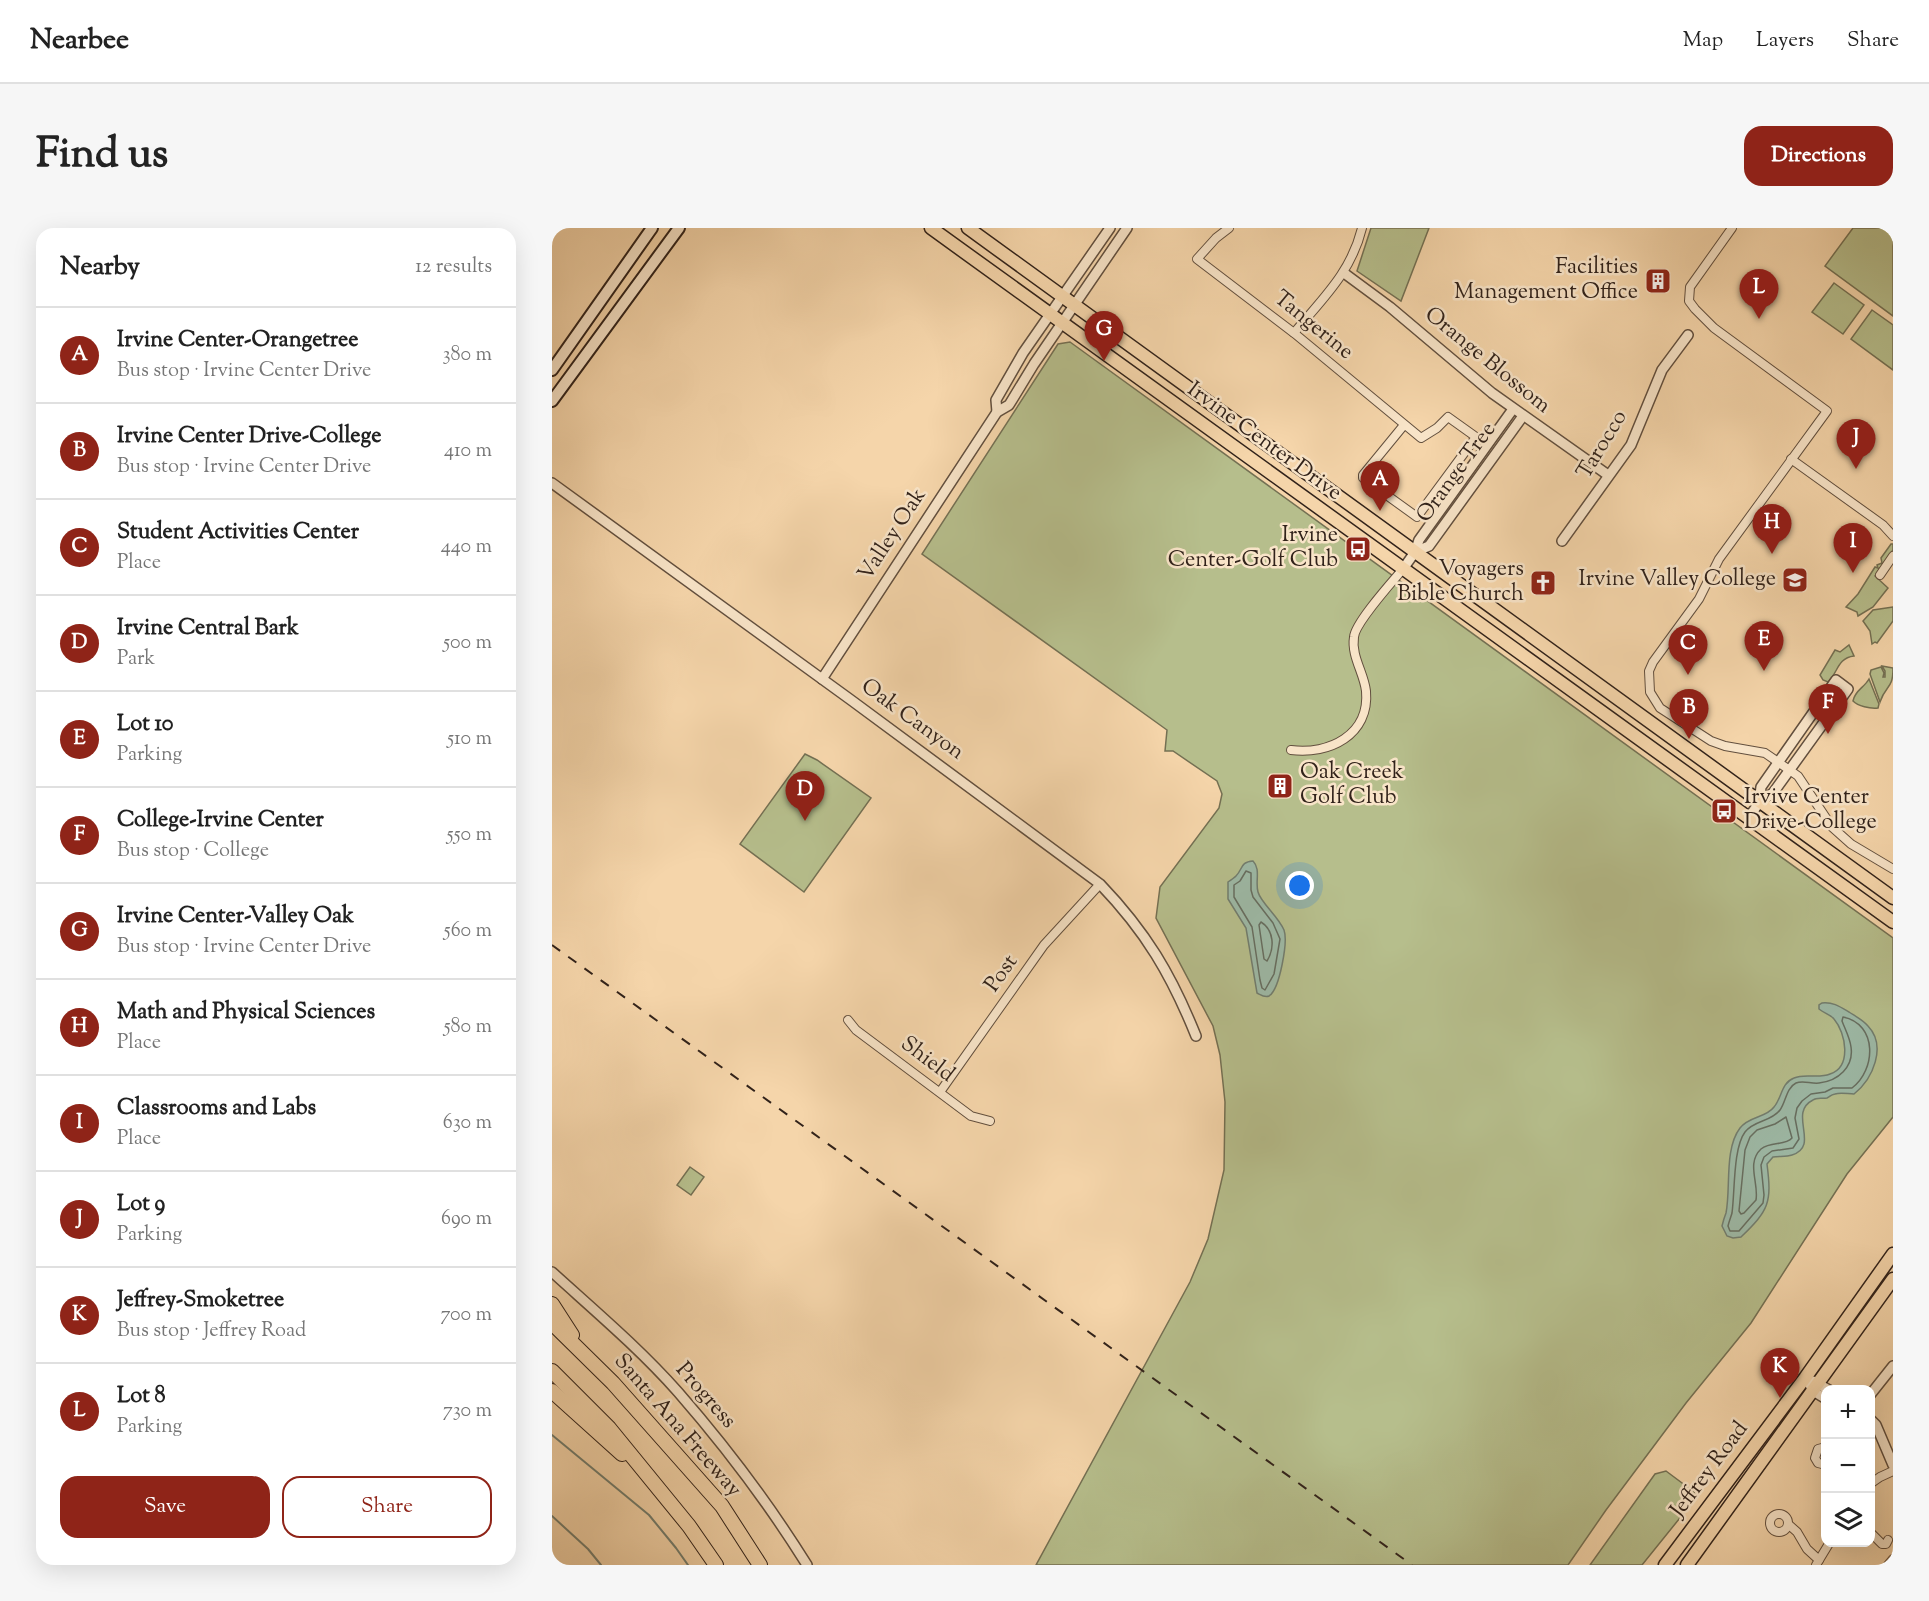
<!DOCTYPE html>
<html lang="en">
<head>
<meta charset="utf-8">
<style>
	:root { --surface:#fff; --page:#f6f6f6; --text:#222; --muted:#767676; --line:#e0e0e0; --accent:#8f2418 }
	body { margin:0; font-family:"Sorts Mill Goudy",serif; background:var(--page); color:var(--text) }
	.controls { position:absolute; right:18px; bottom:18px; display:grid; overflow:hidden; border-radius:12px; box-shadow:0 6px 24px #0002 }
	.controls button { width:54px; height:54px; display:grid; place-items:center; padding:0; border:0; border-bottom:2px solid var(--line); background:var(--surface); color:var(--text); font:30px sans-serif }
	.you { position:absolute; left:748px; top:658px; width:21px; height:21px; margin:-15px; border:4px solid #fff; border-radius:50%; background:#1a73e8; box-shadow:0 0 0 9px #1a73e833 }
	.badge { display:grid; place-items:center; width:39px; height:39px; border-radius:50%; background:var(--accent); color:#fff; font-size:20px; font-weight:700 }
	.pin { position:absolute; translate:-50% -50px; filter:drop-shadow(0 2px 3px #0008) }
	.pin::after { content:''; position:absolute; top:32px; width:21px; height:18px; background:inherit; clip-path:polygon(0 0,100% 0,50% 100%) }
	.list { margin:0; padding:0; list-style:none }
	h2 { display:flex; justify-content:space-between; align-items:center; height:78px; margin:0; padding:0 24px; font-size:26px }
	h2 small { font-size:20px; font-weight:400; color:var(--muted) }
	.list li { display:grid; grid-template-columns:39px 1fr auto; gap:18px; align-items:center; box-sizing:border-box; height:96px; padding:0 24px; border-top:2px solid var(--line) }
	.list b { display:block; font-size:22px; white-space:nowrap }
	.list p { margin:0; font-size:20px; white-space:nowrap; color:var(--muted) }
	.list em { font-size:20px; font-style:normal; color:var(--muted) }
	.actions { display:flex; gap:12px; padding:18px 24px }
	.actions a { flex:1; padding:14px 0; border:2px solid var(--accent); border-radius:18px; text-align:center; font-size:21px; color:var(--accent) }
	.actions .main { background:var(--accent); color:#fff }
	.icon { flex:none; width:33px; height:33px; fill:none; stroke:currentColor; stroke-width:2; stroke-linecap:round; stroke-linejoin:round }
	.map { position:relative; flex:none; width:1341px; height:1337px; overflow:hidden; border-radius:18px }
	header { display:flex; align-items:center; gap:36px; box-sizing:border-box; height:84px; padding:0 30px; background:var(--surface); border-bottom:2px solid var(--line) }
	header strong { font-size:28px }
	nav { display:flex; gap:33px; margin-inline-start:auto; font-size:21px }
	.intro { display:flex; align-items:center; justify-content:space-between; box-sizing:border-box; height:144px; padding:0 36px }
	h1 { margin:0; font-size:42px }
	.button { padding:15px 27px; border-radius:18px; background:var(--accent); color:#fff; font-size:21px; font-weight:700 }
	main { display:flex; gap:36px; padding:0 36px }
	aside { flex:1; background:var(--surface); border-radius:18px; box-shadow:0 6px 24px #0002 }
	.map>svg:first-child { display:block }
</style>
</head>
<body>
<header>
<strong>Nearbee</strong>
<nav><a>Map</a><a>Layers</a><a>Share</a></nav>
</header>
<div class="intro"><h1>Find us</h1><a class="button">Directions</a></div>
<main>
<aside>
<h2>Nearby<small>12 results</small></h2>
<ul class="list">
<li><span class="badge">A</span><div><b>Irvine Center-Orangetree</b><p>Bus stop · Irvine Center Drive</p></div><em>380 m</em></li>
<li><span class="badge">B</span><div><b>Irvine Center Drive-College</b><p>Bus stop · Irvine Center Drive</p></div><em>410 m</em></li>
<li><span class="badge">C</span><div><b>Student Activities Center</b><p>Place</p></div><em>440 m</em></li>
<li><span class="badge">D</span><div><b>Irvine Central Bark</b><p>Park</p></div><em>500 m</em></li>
<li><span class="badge">E</span><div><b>Lot 10</b><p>Parking</p></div><em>510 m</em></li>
<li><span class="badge">F</span><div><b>College-Irvine Center</b><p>Bus stop · College</p></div><em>550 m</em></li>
<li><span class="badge">G</span><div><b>Irvine Center-Valley Oak</b><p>Bus stop · Irvine Center Drive</p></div><em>560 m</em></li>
<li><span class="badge">H</span><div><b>Math and Physical Sciences</b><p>Place</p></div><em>580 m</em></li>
<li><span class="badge">I</span><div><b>Classrooms and Labs</b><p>Place</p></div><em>630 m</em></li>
<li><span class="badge">J</span><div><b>Lot 9</b><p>Parking</p></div><em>690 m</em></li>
<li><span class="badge">K</span><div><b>Jeffrey-Smoketree</b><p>Bus stop · Jeffrey Road</p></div><em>700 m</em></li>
<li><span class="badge">L</span><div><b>Lot 8</b><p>Parking</p></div><em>730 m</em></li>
</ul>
<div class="actions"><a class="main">Save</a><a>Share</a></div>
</aside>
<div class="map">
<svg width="1341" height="1337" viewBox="0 0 1341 1337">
	<rect width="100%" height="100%" fill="#f5d5aa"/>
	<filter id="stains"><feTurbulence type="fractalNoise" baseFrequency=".00333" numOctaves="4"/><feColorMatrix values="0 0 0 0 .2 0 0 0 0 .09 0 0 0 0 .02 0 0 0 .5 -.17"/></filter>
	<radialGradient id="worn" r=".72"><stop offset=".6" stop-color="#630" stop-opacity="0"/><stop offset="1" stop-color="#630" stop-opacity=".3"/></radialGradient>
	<g fill="#b6be8c" stroke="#747053" stroke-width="1.5">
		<polygon points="819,0 877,0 849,73 805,43"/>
		<polygon points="1301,0 1341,0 1341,88 1273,38"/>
		<polygon points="1282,55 1312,77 1291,106 1260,84"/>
		<polygon points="1320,82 1341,97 1341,142 1299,111"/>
		<polygon points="518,114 1341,710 1341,889 1295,946 1199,1095 1134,1175 1054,1282 1016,1337 484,1337 638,1054 656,1011 672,942 673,874 668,827 661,798 604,690 608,659 667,580 670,566 665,553 621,523 613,523 615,502 370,326 506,116"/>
		<polygon points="1339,316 1341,316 1341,322 1323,348 1336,360 1321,379 1306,388 1305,384 1294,379 1306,366 1323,339 1326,340 1325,337 1330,335 1329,330"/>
		<polygon points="1341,379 1341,393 1325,415 1323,414 1320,416 1318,403 1311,393 1321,382"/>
		<path d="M 1297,417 L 1302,428 C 1285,430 1286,445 1276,454 L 1271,452 L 1268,447 L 1283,422 L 1288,424 Z"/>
		<path d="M 1330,438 L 1341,440 C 1341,462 1334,456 1328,474 L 1318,446 L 1319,442 L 1329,439 L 1332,445 L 1331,449 L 1333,449 L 1333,443 Z"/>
		<path d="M 1317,451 L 1327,476 L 1326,480 C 1318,481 1306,478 1301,473 C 1303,462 1312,460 1317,451 Z"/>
		<polygon points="253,526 265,532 319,570 252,664 188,616"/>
		<polygon points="138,939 152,949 139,967 125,957"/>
		<polygon points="1114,1243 1142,1264 1144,1270 1090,1337 1038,1337 1103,1246"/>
	</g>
	<g fill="#9db9a6" stroke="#727d6e" stroke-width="1.5">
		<path d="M 701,633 C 709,641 703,654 706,664 C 709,675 726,688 732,702 C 736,713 728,761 717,768 C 713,770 709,767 705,765 L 694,700 L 676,671 L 676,654 C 679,652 682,650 684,648 C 691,641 688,634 701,633 Z"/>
		<path d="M 1270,775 C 1281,774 1287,778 1297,784 C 1303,788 1311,792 1316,798 C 1335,818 1321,851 1302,866 C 1296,866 1289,864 1283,866 C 1278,867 1279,868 1275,870 C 1270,871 1265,869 1261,872 C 1235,885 1269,918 1240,927 C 1234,929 1227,928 1221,929 L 1215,936 C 1220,975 1217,982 1189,1009 L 1181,1010 L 1175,1008 L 1170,998 C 1171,994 1172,990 1174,985 C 1179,960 1172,921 1188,900 C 1197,888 1214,890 1222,879 C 1230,870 1229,855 1242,850 C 1253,845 1266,851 1278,846 C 1300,839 1294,805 1282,791 C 1279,787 1272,785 1267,781 L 1267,777 Z"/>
	</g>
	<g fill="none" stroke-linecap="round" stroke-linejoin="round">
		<g stroke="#676e60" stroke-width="1.5">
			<polygon points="694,643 699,645 699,662 701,669 721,695 728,711 722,746 713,762 710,760 708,752 700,699 682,669 682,657 688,653"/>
			<path d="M 709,694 C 722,702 723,720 715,733 L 712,731 L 707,697 Z"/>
			<path d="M 1291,789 C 1326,796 1324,842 1300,860 L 1281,860 L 1273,864 L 1259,866 L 1250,873 L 1245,880 L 1243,890 L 1247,911 L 1241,920 L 1220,923 L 1212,929 L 1209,937 L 1212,967 L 1211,975 L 1187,1003 L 1178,1003 L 1176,998 C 1177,993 1179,989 1180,985 C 1183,963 1181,920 1193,904 C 1202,892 1219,894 1228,882 C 1234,874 1234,860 1244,855 C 1251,852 1259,856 1267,855 C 1286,853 1302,839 1299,819 C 1298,810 1293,801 1290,793 Z"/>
			<path d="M 1234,889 L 1240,910 C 1233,918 1219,913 1209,921 C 1194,935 1207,955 1204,972 L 1192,985 L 1189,986 L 1187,983 L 1193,922 L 1198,909 L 1205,902 L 1223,896 Z"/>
		</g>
		<g stroke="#727d6e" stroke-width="2">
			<polyline points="0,1207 97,1287 124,1320 136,1337"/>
			<polyline points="0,1288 36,1321 49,1337"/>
		</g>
		<g stroke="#624f3e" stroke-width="10">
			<g id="minor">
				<polyline points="677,0 664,10 645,31 742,105 869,210 885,200 896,189 924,209 865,289 811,250 811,247 852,197"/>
				<polyline points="1180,0 1138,59 1137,73 1143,81 1162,100 1275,183 1167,331 1147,371 1101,434 1097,443 1098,464 1108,480 1159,513 1173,518 1213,525 1246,548 1280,599 1299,616 1341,641"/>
				<path d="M 742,105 C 770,71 799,45 810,0"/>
				<polyline points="1239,231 1331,297 1341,308"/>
				<polyline points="1328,347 1341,328"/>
				<path d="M 739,522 C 777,527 818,507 814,463 C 812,445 799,428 802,409 C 803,395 840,354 851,341"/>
				<polyline points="296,792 304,802 419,888 438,893"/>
				<polyline points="388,864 492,717 548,656"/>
				<polyline points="1274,1219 1266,1221 1263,1230 1266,1235 1274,1237"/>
				<polyline points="1318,1256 1328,1249 1341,1243"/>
				<circle cx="1227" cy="1295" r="9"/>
				<polyline points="1236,1296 1245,1304 1255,1321 1267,1332"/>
				<polyline points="1318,1304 1330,1316 1334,1316 1336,1312"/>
				<polyline points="1264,1337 1278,1314"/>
				<polyline points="1336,1337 1341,1331"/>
			</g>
		</g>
		<g stroke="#624f3e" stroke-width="12">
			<g id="tertiary">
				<polyline points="792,45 838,79 940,165 1056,247"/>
				<polyline points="445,184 444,172 471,125 558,0"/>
				<path d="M 0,255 L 299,472 L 548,656 C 594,704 619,746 644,808"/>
				<polyline points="1010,313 1079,217 1110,142 1136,107"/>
				<polyline points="863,324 877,318 971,188"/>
				<polyline points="851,341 863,324 867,312 961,181"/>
				<polyline points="270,451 445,184 457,177 482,136 575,0"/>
				<polyline points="1197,589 1207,575 1221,565 1296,461 1284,452 1209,559 1207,575"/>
				<path d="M 0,1044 C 43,1083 88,1121 126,1164 C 174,1219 217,1276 255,1337"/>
				<polyline points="1261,1153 1277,1162"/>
				<polyline points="1258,1157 1261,1163 1274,1171"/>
				<polyline points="1318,1167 1341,1138"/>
				<polyline points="1318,1191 1324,1197 1341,1237"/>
			</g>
		</g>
		<g stroke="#31221a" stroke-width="14">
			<g id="secondary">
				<polyline points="0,142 100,0"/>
				<polyline points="0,173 127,0"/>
			</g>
		</g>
		<g stroke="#31221a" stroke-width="15">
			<g id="primary">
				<polyline points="379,0 1341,694"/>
				<polyline points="416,0 1341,670"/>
				<polyline points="1113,1337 1253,1150 1341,1026"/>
				<polyline points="1135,1337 1341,1051"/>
			</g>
		</g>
		<g stroke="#31221a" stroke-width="16">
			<g id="motorway">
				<polyline points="0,1076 20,1107"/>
				<polyline points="0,1095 61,1155 170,1278 208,1337"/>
				<polyline points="0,1143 57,1200 137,1298 164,1337"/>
				<polyline points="0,1163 70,1226"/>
			</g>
		</g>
		<use href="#minor" stroke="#f8e4c8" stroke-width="8"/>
		<use href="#tertiary" stroke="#f8e4c8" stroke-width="9"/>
		<use href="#secondary" stroke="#f8e4c8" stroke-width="10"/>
		<use href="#primary" stroke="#f5d5aa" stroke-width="12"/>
		<use href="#motorway" stroke="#f5d5aa" stroke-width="14"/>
		<polyline stroke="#31221a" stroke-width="2" stroke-dasharray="10 10" stroke-linecap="butt" points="0,717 860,1337"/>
	</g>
	<defs>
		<g id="building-square" transform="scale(1.35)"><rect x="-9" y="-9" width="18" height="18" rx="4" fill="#8f2418" stroke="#f8e4c8"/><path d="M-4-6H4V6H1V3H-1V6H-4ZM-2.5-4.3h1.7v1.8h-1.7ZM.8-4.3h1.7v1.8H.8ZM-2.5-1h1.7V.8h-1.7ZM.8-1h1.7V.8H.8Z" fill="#fff"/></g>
		<g id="bus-square" transform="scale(1.35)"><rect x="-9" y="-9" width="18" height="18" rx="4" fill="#8f2418" stroke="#f8e4c8"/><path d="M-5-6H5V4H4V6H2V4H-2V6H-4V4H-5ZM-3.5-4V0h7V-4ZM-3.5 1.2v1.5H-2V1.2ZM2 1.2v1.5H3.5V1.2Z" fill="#fff"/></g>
		<g id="university-square" transform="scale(1.35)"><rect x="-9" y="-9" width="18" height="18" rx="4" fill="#8f2418" stroke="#f8e4c8"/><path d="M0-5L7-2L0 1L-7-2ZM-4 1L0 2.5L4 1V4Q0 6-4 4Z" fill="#fff"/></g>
		<g id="church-square" transform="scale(1.35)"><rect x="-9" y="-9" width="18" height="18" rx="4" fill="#8f2418" stroke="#f8e4c8"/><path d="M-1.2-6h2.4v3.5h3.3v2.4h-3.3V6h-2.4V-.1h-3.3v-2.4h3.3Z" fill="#fff"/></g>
	</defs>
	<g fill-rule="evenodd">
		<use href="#building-square" x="1106" y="53"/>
		<use href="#bus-square" x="806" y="321"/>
		<use href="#university-square" x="1243" y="352"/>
		<use href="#church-square" x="991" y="355"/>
		<use href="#building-square" x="728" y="558"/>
		<use href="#bus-square" x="1172" y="583"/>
	</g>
	<g text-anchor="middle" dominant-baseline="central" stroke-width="5" stroke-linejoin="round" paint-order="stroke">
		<g font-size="22" fill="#31221a" stroke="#f8e4c8" text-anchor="end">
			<text x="1086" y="40">Facilities<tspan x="1086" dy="25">Management Office</tspan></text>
			<text x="786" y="308">Irvine<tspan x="786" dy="25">Center-Golf Club</tspan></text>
			<text x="972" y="342">Voyagers<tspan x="972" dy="25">Bible Church</tspan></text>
			<text x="1224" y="352">Irvine Valley College</text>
			<text x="748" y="545" text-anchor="start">Oak Creek<tspan x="748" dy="25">Golf Club</tspan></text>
			<text x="1192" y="570" text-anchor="start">Irvive Center<tspan x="1192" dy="25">Drive-College</tspan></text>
		</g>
		<g font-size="22" fill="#31221a" stroke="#f8e4c8">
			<text transform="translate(761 98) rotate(39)">Tangerine</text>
			<text transform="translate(935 133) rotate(39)">Orange Blossom</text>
			<text transform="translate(712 214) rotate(36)">Irvine Center Drive</text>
			<text transform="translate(1051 217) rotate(-59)">Tarocco</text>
			<text transform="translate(905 245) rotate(-54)">Orange Tree</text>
			<text transform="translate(341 307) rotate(-57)">Valley Oak</text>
			<text transform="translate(360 492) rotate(36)">Oak Canyon</text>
			<text transform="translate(450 746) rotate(-55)">Post</text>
			<text transform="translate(375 832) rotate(37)">Shield</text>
			<text transform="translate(153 1168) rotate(49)">Progress</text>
			<text transform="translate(125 1198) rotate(49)">Santa Ana Freeway</text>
			<text transform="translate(1158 1242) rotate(-53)">Jeffrey Road</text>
		</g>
	</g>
	<rect width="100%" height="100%" filter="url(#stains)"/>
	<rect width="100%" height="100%" fill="url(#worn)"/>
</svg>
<div class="controls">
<button>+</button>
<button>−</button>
<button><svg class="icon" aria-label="layers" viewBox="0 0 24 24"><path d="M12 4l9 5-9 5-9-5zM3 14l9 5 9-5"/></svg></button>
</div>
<div class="you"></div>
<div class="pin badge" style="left:828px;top:283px">A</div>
<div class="pin badge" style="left:1137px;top:511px">B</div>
<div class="pin badge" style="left:1136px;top:447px">C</div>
<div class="pin badge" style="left:253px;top:593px">D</div>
<div class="pin badge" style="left:1212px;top:443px">E</div>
<div class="pin badge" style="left:1276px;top:506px">F</div>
<div class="pin badge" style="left:552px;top:133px">G</div>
<div class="pin badge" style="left:1220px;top:326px">H</div>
<div class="pin badge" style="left:1301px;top:345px">I</div>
<div class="pin badge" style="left:1304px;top:241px">J</div>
<div class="pin badge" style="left:1228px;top:1170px">K</div>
<div class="pin badge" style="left:1207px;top:91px">L</div>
</div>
</main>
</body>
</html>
